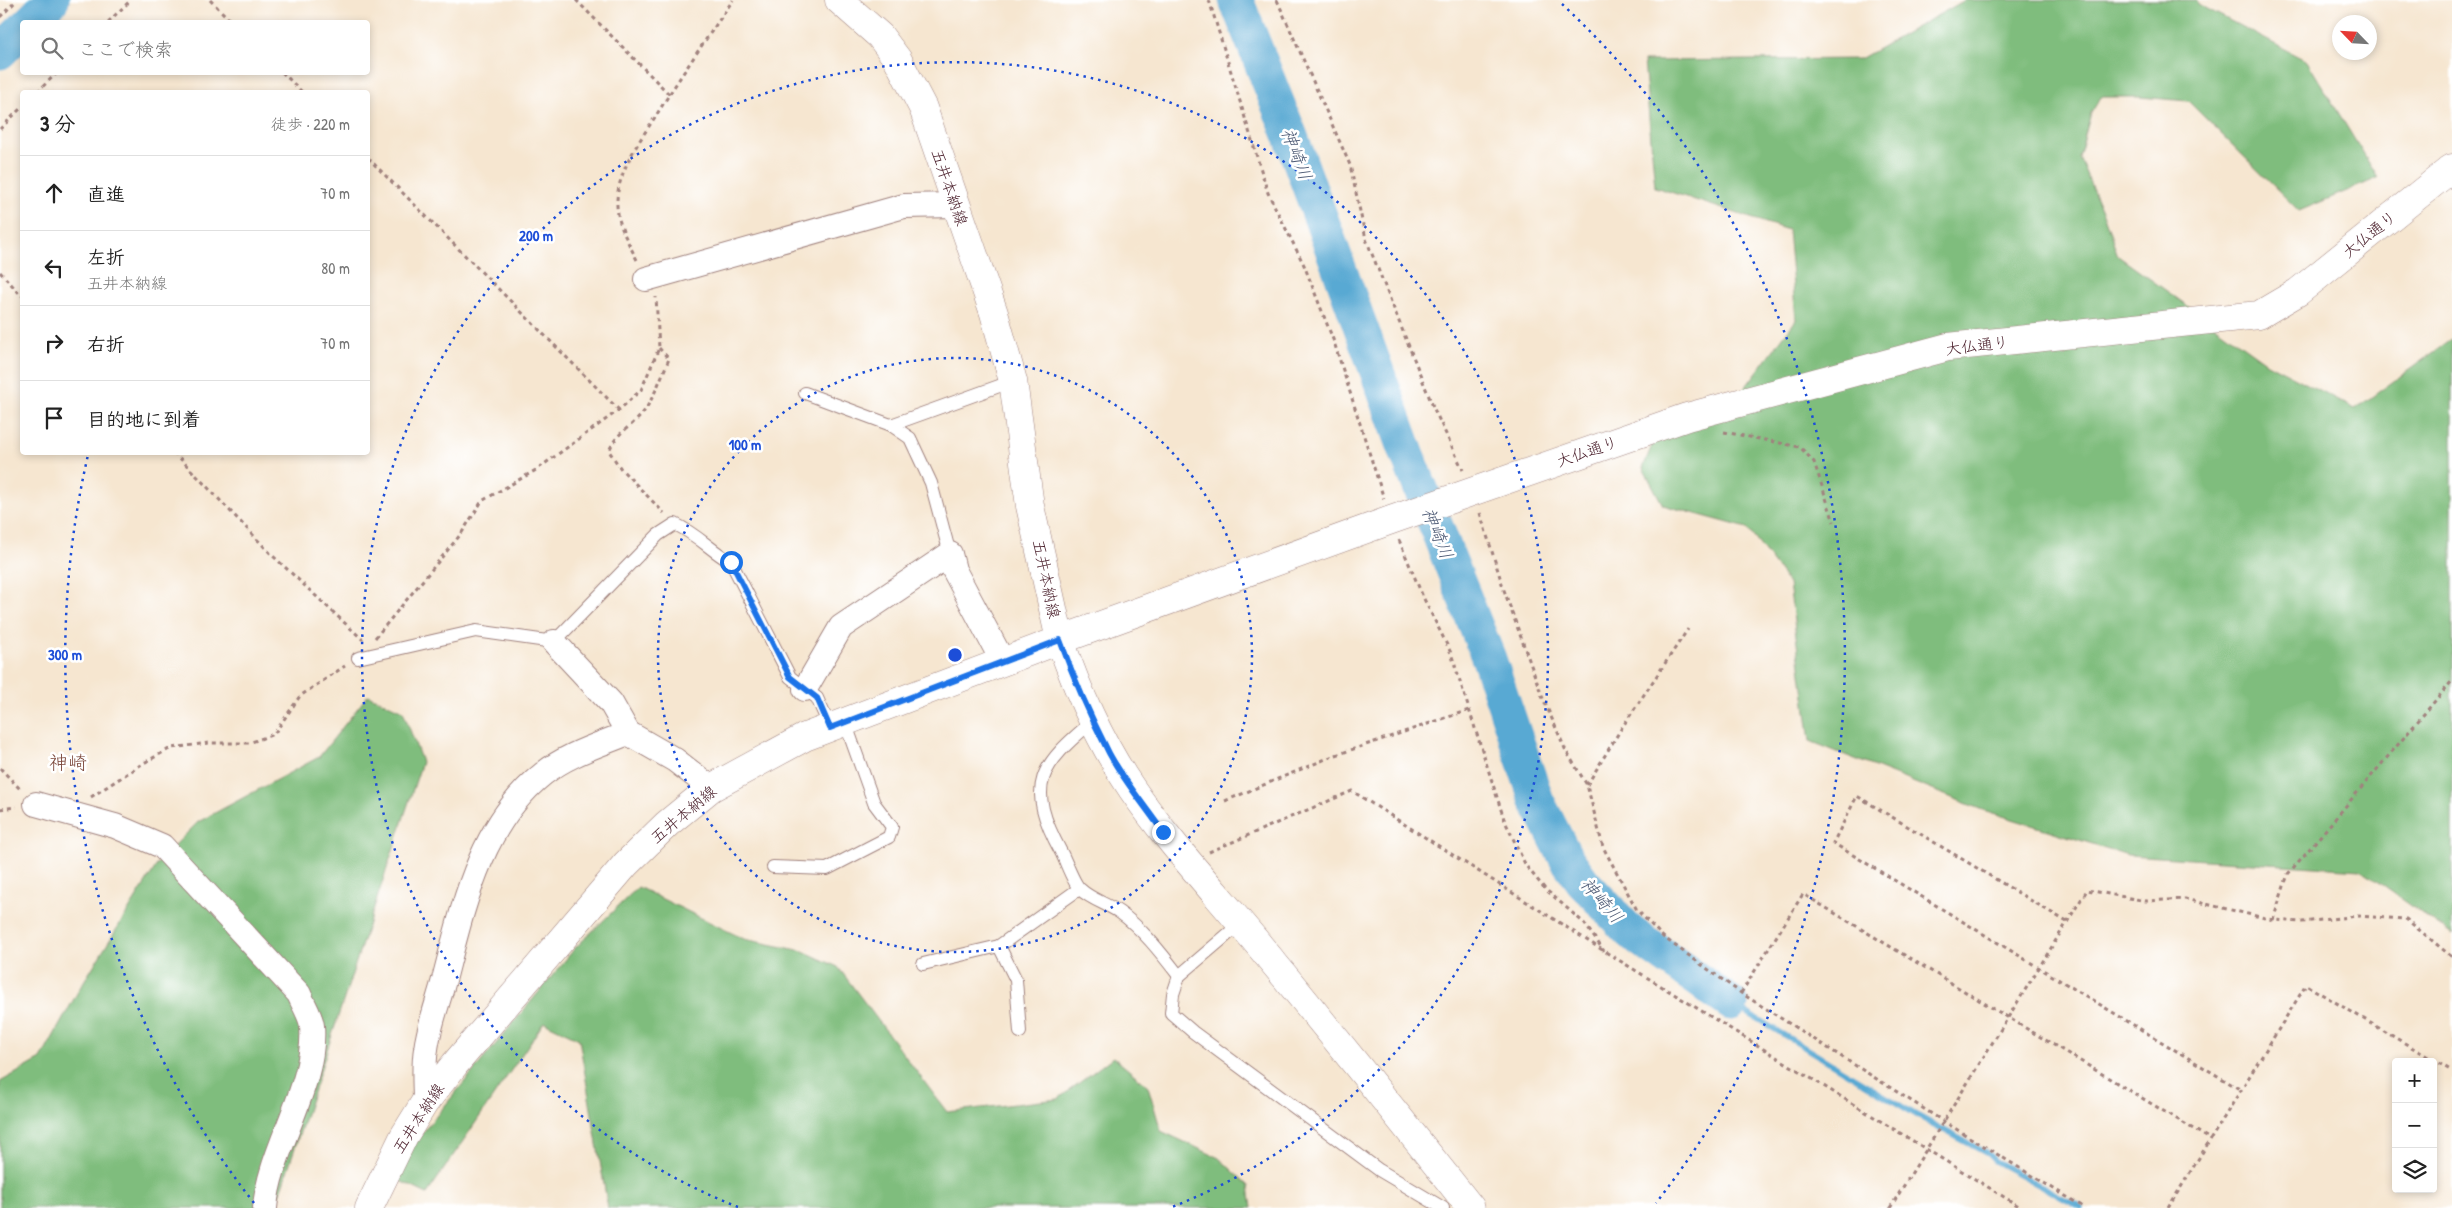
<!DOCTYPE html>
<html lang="ja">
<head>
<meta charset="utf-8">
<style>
	:root { --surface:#fff; --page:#f2f2f2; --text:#222; --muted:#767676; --line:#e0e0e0 }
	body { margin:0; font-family:"Patrick Hand","Klee One",sans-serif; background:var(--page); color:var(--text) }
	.controls { position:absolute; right:15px; bottom:15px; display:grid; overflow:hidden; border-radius:5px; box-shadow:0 2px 8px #0003 }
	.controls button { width:45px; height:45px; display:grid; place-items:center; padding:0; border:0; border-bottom:1px solid var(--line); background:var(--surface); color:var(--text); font:25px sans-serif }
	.compass { position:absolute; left:2332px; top:15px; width:45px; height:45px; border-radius:50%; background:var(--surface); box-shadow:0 2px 8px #0003; rotate:295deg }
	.stop { position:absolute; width:15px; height:15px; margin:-11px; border:4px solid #1a73e8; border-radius:50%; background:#fff }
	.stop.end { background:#1a73e8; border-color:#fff; box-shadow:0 1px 5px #0008 }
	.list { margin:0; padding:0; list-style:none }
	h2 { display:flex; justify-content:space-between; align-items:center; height:65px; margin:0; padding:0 20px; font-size:21px }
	h2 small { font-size:16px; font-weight:400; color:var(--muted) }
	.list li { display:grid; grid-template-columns:32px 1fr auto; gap:15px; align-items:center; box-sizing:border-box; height:75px; padding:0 20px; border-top:1px solid var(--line) }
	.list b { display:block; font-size:19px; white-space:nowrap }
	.list p { margin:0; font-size:16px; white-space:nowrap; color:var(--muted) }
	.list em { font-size:16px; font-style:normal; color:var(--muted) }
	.icon { flex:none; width:28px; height:28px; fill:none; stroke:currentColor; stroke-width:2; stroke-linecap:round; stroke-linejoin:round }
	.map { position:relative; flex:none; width:2452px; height:1208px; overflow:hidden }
	.search { position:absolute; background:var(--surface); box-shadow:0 2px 8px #0003; left:20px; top:20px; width:350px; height:55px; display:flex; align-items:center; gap:12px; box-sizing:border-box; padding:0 18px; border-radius:5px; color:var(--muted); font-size:19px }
	.panel { position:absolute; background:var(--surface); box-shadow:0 2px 8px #0003; left:20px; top:90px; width:350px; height:365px; border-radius:5px }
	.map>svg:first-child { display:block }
</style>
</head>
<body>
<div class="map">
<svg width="2452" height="1208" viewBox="0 0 2452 1208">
	<rect width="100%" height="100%" fill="#fff"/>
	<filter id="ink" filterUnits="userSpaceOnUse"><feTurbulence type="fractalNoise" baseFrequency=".02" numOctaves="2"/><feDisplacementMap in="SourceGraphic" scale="10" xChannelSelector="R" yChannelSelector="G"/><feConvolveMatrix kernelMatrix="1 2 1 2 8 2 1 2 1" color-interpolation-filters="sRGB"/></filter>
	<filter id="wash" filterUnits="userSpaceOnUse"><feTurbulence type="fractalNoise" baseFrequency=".0096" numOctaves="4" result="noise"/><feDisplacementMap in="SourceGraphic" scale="20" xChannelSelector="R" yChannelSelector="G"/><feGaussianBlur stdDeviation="1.12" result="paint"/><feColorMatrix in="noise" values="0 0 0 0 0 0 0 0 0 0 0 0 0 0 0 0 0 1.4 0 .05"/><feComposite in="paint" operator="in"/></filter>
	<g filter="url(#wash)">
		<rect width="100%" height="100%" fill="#f6e6d0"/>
		<g fill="#7fbd7d" stroke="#646e54">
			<polygon points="1965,0 2197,0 2198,4 2307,61 2378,178 2299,211 2188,101 2140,97 2101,97 2091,113 2079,157 2106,221 2118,256 2267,363 2355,409 2452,339 2452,935 2361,870 2128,855 1980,809 1810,741 1789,584 1747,528 1663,505 1643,468 1656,435 1732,405 1796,320 1788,230 1655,187 1644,61 1860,59"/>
			<polygon points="368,695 403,711 422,762 275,1208 0,1208 0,1082 41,1059 81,986 160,860 198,822 319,757"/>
			<polygon points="638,887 744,939 803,951 838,967 947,1112 1058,1099 1113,1057 1148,1086 1161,1131 1219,1158 1249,1186 1252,1208 608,1208 579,1039 544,1022 427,1194 398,1180 409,1149 576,947"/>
		</g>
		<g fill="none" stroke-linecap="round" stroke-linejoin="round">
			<polyline stroke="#58a9d3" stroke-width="5.5" points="1731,1003 1918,1116 1988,1154 1995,1161 2081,1208"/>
			<g stroke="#58a9d3" stroke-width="35">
				<polyline points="1236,0 1291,137 1409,459 1489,659 1537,801 1566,858 1584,883 1630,932 1731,1003"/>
				<polyline points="30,22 52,0"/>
				<polyline points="0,52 22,30"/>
			</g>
		</g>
	</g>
	<g filter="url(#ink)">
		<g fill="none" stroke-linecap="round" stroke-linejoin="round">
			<g stroke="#a0827e" stroke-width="14">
				<g id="lane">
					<polyline points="805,393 891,425 910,438 931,483 950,554"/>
					<polyline points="891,425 1013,381"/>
					<path d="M 358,658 L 476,631 L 554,642 L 658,535 L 675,524 C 698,535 710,550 731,562 L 790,677 L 817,698 L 830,727"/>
					<path d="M 1094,720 C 1040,766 1024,784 1061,852 C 1066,861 1073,883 1080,889 C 1090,899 1107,904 1119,912 C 1142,928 1162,954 1179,976"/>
					<polyline points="773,867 827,869 889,837 892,827 874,803 845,722"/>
					<polyline points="1241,923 1179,976 1173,994 1171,1013 1193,1032 1379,1170 1443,1208"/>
					<polyline points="999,946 1016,980 1020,1032"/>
					<polyline points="923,964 999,946 1079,889"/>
				</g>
			</g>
			<g stroke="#a0827e" stroke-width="26">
				<g id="street">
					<polyline points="646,279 904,206 956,205"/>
					<polyline points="554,642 611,703 628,733"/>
					<polyline points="805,689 841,627 950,554 954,570 1003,662"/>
					<path d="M 36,804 L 115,826 L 162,846 L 299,994 C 303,1004 311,1016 312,1026 C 317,1086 269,1150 265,1208"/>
					<path d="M 425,1102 C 425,1085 423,1066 426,1049 C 429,1025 439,1000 445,976 C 464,903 481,824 543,774 C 568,754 599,745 628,733 L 675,760 L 711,788"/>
				</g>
			</g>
			<g stroke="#a0827e" stroke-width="29">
				<path id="secondary" d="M 1471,1208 C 1402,1121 1333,1035 1263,950 C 1219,896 1171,846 1132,789 C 1101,744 1078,692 1060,640 L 1391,520 L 1687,417 L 1948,347 L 2259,315 L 2298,292 L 2452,168"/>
			</g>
			<g stroke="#a0827e" stroke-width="29">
				<polyline id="primary" points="369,1208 404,1136 425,1102 455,1064 626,864 667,824 711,788 805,737 1060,640 1030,506 1013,381 994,313 923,108 898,60 880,36 839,0"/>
			</g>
			<g stroke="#a0827e" stroke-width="3" stroke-dasharray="4 4" stroke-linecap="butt">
				<polyline points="210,0 232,22"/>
				<polyline points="576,0 669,94"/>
				<polyline points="1209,0 1268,193 1304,265 1334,342 1384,499"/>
				<polyline points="1277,0 1350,165 1366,239 1434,409 1463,470"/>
				<polyline points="0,17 17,0"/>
				<polyline points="108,22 131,0"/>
				<polyline points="282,72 302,92"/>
				<polyline points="37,92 58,72"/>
				<polyline points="0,129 22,107"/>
				<polyline points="368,158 619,410"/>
				<path d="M 637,260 C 627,240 616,222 617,200 C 619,168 641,139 657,114 C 681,75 707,38 733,0"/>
				<polyline points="0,272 22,296"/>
				<path d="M 659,348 L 669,359 C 662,375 655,395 645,410 C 633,428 618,429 609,451 L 621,469 L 664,513"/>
				<polyline points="1724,432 1800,447 1814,462 1834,522"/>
				<polyline points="174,452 273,556 363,640"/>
				<polyline points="1480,513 1504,590 1542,696 1566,751 1587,785 1603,847 1637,910 1663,937 1741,993 1943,1121 2085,1208"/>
				<polyline points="1399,540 1423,597 1451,653 1504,819 1526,866 1545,889 1584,923 1604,951"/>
				<polyline points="375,638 461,534 482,501 536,470 619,410 641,390 659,348 656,297"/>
				<polyline points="0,768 21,790"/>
				<polyline points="1587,785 1621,729 1688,629"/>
				<polyline points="91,797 142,764 171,748 209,743 249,743 274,734 300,696 345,666"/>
				<polyline points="1225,801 1333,756 1469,710"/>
				<polyline points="0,809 16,807"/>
				<polyline points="1209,852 1352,791 1604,951 2022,1208"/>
				<polyline points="2273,920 2288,874 2452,681"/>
				<polyline points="2067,922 1857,796 1833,843 2241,1090"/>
				<polyline points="1741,993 1803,894 2210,1139"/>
				<polyline points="1890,1208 2087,890 2146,901 2185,899 2273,920 2302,922 2359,916 2406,919 2452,957"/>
				<polyline points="2168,1208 2306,985 2452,1071"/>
			</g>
			<use href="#lane" stroke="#fff" stroke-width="12"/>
			<use href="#street" stroke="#fff" stroke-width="24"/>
			<use href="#secondary" stroke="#fff" stroke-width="28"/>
			<use href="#primary" stroke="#fff" stroke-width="28"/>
		</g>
	</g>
	<g fill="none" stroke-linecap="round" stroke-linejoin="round" filter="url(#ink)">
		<path stroke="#1a73e8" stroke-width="6" d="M 731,562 L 790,677 L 817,698 L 830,728 L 1060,640 C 1074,679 1090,716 1109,753 C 1124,781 1145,806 1163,832"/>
	</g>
	<g fill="none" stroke="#1d4ed8" stroke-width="2.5" stroke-dasharray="2.5 5">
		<circle cx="955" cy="655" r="297"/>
		<path d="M738 1207A593 593 0 1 1 1172 1207"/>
		<path d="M254 1203A890 890 0 0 1 88 455M1562 4A890 890 0 0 1 1656 1203"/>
	</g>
	<g text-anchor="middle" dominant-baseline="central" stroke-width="5" stroke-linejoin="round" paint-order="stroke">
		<g font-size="16" fill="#4a1f2b" stroke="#fff">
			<text transform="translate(950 187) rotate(71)">五井本納線</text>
			<text transform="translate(2369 234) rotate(-39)">大仏通り</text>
			<text transform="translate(1977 345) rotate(-7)">大仏通り</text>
			<text transform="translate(1587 451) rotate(-19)">大仏通り</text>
			<text transform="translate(1047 579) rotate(78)">五井本納線</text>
			<text transform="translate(683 814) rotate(-40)">五井本納線</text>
			<text transform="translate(418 1118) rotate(-57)">五井本納線</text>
		</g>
		<g font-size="18" font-style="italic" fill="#505d77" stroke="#fff">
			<text transform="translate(1297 154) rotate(69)">神崎川</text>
			<text transform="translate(1438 533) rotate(68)">神崎川</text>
			<text transform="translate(1602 900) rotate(49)">神崎川</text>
		</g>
		<g font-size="19" fill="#7c483c" stroke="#fff">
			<text x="68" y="762">神崎</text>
		</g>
	</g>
	<circle cx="955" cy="655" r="8" fill="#1d4ed8" stroke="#fff" stroke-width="2.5"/>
	<g font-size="15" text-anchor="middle" font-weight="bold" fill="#1d4ed8" stroke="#fff" stroke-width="5" stroke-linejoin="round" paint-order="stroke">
		<text x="536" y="241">200 m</text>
		<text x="745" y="450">100 m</text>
		<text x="65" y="660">300 m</text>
	</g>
</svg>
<div class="controls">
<button>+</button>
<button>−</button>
<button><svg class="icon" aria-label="layers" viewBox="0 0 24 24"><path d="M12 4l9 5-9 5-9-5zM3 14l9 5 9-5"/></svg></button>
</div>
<svg class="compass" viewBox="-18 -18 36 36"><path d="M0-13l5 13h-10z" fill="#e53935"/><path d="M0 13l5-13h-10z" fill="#767676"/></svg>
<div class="stop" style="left:731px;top:562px"></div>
<div class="stop end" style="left:1163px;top:832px"></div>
<div class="search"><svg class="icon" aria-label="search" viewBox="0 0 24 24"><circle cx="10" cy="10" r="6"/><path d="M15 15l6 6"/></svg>ここで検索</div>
<section class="panel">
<h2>3 分<small>徒歩 · 220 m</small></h2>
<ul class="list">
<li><svg class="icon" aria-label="ahead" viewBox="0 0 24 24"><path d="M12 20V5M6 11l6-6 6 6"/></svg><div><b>直進</b></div><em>70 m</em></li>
<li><svg class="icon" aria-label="left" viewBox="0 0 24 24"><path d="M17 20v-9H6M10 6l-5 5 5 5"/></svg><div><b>左折</b><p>五井本納線</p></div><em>80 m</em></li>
<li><svg class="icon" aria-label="right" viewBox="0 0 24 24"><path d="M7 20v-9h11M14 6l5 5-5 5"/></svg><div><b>右折</b></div><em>70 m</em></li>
<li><svg class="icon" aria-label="arrive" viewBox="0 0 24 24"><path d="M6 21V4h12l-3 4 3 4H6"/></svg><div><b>目的地に到着</b></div></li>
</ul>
</section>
</div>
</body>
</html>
